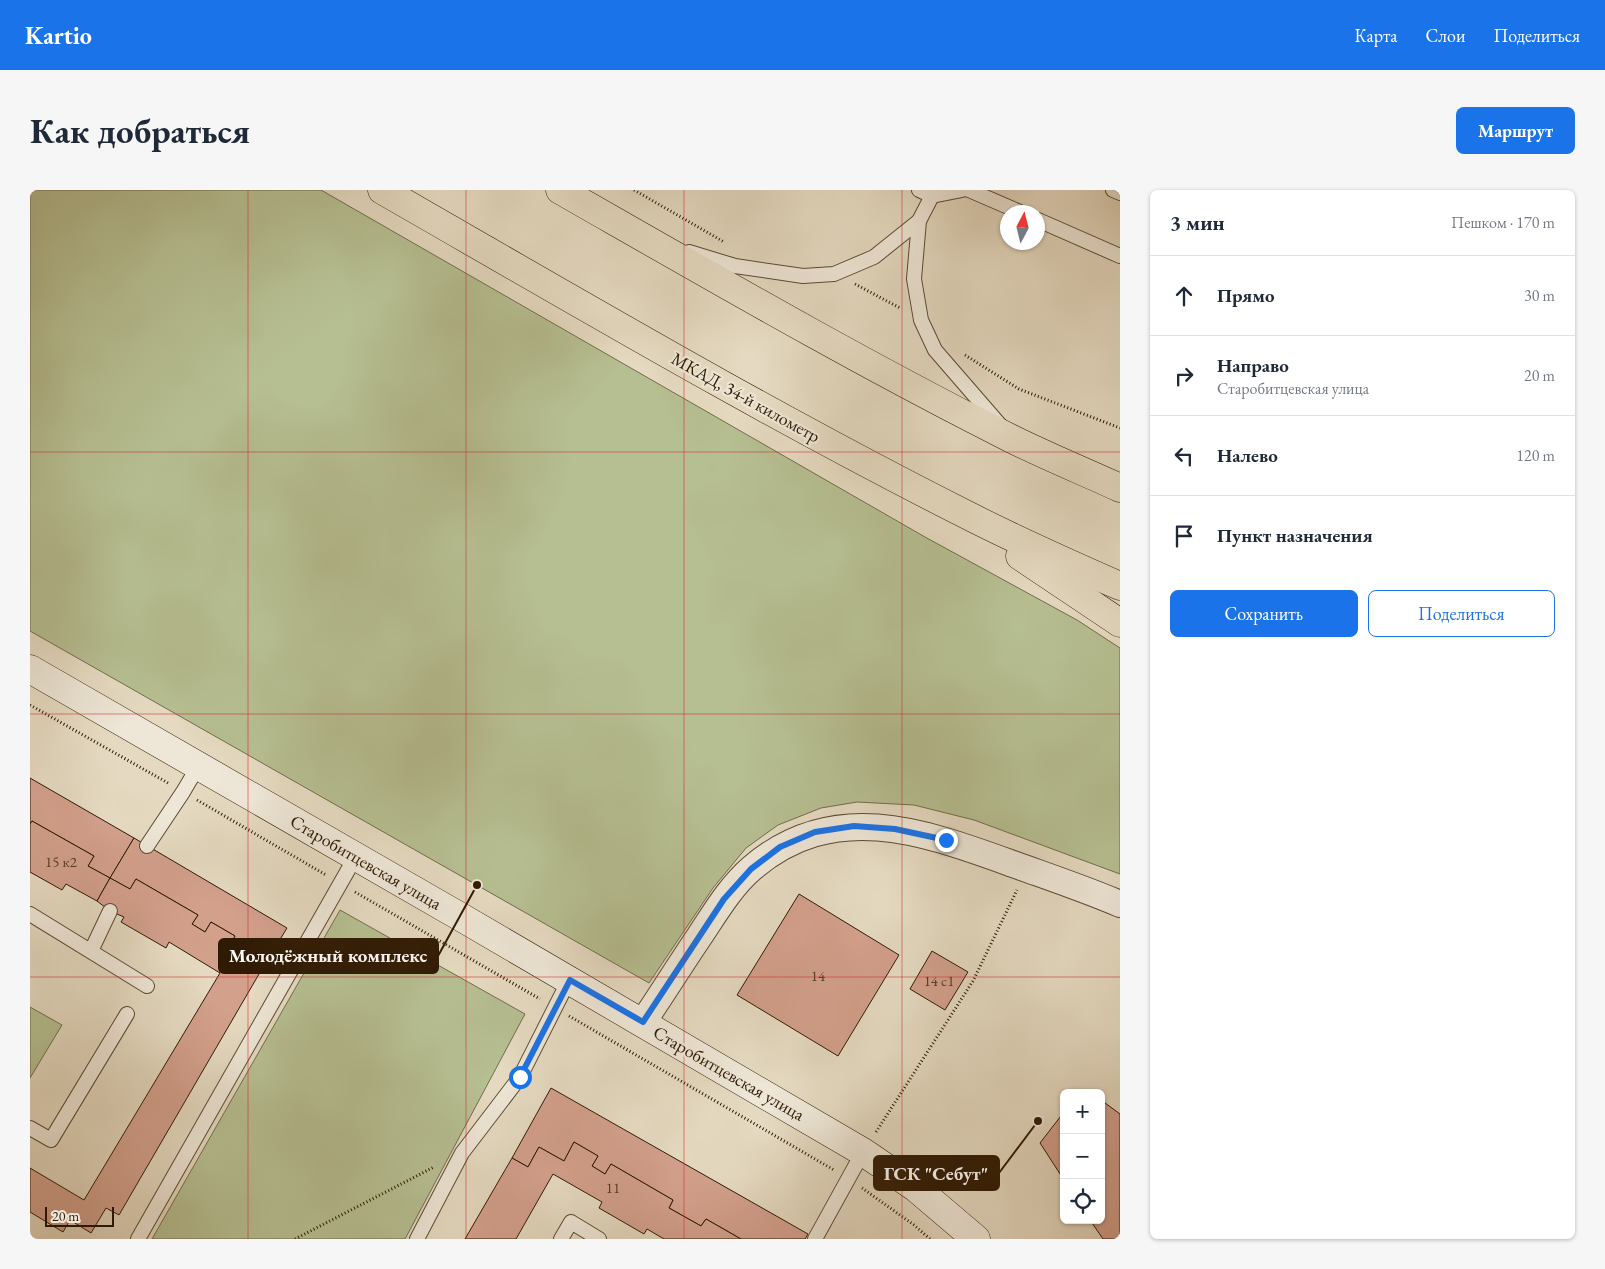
<!DOCTYPE html>
<html lang="ru">
<head>
<meta charset="utf-8">
<style>
	:root { --surface:#fff; --page:#f6f6f7; --text:#1f2937; --muted:#747a83; --line:#e0e1e3; --accent:#1a73e8 }
	body { margin:0; font-family:"EB Garamond",serif; background:var(--page); color:var(--text) }
	.controls { position:absolute; right:15px; bottom:15px; display:grid; overflow:hidden; border-radius:8px; box-shadow:0 1px 4px #0004 }
	.controls button { width:45px; height:45px; display:grid; place-items:center; padding:0; border:0; border-bottom:1px solid var(--line); background:var(--surface); color:var(--text); font:25px sans-serif }
	.compass { position:absolute; left:970px; top:15px; width:45px; height:45px; border-radius:50%; background:var(--surface); box-shadow:0 1px 4px #0004; rotate:7deg }
	.scale { position:absolute; left:15px; bottom:12px; width:69px; box-sizing:border-box; padding-left:5px; border:2px solid #2f1a04; border-top:0; font-size:14px; line-height:18px; white-space:nowrap; color:#2f1a04; -webkit-text-stroke:4px #eee7d7; paint-order:stroke }
	.stop { position:absolute; width:15px; height:15px; margin:-11px; border:4px solid #1a73e8; border-radius:50%; background:#fff }
	.stop.end { background:#1a73e8; border-color:#fff; box-shadow:0 1px 5px #0008 }
	.list { margin:0; padding:0; list-style:none }
	h2 { display:flex; justify-content:space-between; align-items:center; height:65px; margin:0; padding:0 20px; font-size:21px }
	h2 small { font-size:16px; font-weight:400; color:var(--muted) }
	.list li { display:grid; grid-template-columns:32px 1fr auto; gap:15px; align-items:center; box-sizing:border-box; height:80px; padding:0 20px; border-top:1px solid var(--line) }
	.list b { display:block; font-size:19px; white-space:nowrap }
	.list p { margin:0; font-size:16px; white-space:nowrap; color:var(--muted) }
	.list em { font-size:16px; font-style:normal; color:var(--muted) }
	.actions { display:flex; gap:10px; padding:15px 20px }
	.actions a { flex:1; padding:11px 0; border:1px solid var(--accent); border-radius:8px; text-align:center; font-size:18px; color:var(--accent) }
	.actions .main { background:var(--accent); color:#fff }
	.icon { flex:none; width:28px; height:28px; fill:none; stroke:currentColor; stroke-width:2; stroke-linecap:round; stroke-linejoin:round }
	.map { position:relative; flex:none; width:1090px; height:1049px; overflow:hidden; border-radius:8px }
	header { display:flex; align-items:center; gap:30px; box-sizing:border-box; height:70px; padding:0 25px; background:var(--accent); color:#fff }
	header strong { font-size:24px }
	nav { display:flex; gap:28px; margin-inline-start:auto; font-size:18px }
	.intro { display:flex; align-items:center; justify-content:space-between; box-sizing:border-box; height:120px; padding:0 30px }
	h1 { margin:0; font-size:35px }
	.button { padding:12px 22px; border-radius:8px; background:var(--accent); color:#fff; font-size:18px; font-weight:700 }
	main { display:flex; gap:30px; padding:0 30px }
	aside { flex:1; background:var(--surface); border-radius:8px; box-shadow:0 1px 4px #0004 }
	.map>svg:first-child { display:block }
</style>
</head>
<body>
<header>
<strong>Kartio</strong>
<nav><a>Карта</a><a>Слои</a><a>Поделиться</a></nav>
</header>
<div class="intro"><h1>Как добраться</h1><a class="button">Маршрут</a></div>
<main>
<div class="map">
<svg width="1090" height="1049" viewBox="0 0 1090 1049">
	<rect width="100%" height="100%" fill="#e5dac1"/>
	<filter id="stains"><feTurbulence type="fractalNoise" baseFrequency=".004" numOctaves="4"/><feColorMatrix values="0 0 0 0 .2 0 0 0 0 .09 0 0 0 0 .02 0 0 0 .5 -.17"/></filter>
	<radialGradient id="worn" r=".72"><stop offset=".6" stop-color="#630" stop-opacity="0"/><stop offset="1" stop-color="#630" stop-opacity=".3"/></radialGradient>
	<g fill="#b6bf92" stroke="#726c4b">
		<polygon points="0,0 291,0 895,347 1047,430 1090,458 1090,684 944,630 884,615 827,612 791,618 748,635 716,658 683,698 619,793 0,441"/>
		<polygon points="310,720 495,824 375,1049 122,1049"/>
		<polygon points="0,817 32,835 0,888"/>
	</g>
	<g fill="#d3a08c" stroke="#2f1a04">
		<polygon points="0,588 104,648 80,688 58,676 64,666 2,631 0,634"/>
		<polygon points="2,631 64,666 58,676 80,688 67,711 36,694 32,700 0,682 0,634"/>
		<polygon points="104,648 257,738 229,784 194,764 205,746 181,732 175,742 162,734 168,725 106,689 100,699 80,688"/>
		<polygon points="80,688 100,699 106,689 168,725 162,734 175,742 181,732 205,746 194,764 229,784 89,1025 76,1018 61,1043 40,1030 33,1042 0,1022 0,978 54,1010 190,783 139,752 136,758 91,732 94,727 80,721 67,711"/>
		<polygon points="769,704 869,765 808,866 707,805"/>
		<polygon points="902,761 938,782 915,820 880,799"/>
		<polygon points="521,898 778,1044 775,1049 711,1049 676,1029 671,1036 639,1018 643,1010 581,974 575,984 562,976 568,966 544,952 534,971 509,957 498,977 482,968"/>
		<polygon points="1071,910 1090,924 1090,1049 1073,1049 1060,1030 1071,1030"/>
		<polygon points="1034,922 1034,990 1010,953"/>
		<polygon points="544,952 568,966 562,976 575,984 581,974 643,1010 639,1018 671,1036 676,1029 711,1049 634,1049 617,1039 614,1044 569,1018 572,1012 523,984 486,1049 435,1049 482,968 498,977 509,957 534,971"/>
	</g>
	<g fill="none" stroke-linecap="round" stroke-linejoin="round">
		<g stroke="#5c4a33" stroke-width="16">
			<g id="lane">
				<polyline points="889,0 902,6 932,0"/>
				<polyline points="905,0 889,31 884,89 891,130 905,160 970,235"/>
				<polyline points="939,0 990,22"/>
				<polyline points="1083,0 1090,3"/>
				<polyline points="1008,30 1090,66"/>
				<polyline points="659,62 705,76 773,86 804,84 844,67 889,31"/>
				<polyline points="117,656 153,602 169,575"/>
				<polyline points="0,724 117,796"/>
				<polyline points="61,761 80,721"/>
				<polyline points="0,938 21,950 97,824"/>
				<polyline points="108,1049 326,666"/>
				<polyline points="387,1049 432,963 490,887 539,790"/>
				<polyline points="531,1049 541,1032 569,1049"/>
				<polyline points="785,1049 833,962"/>
			</g>
		</g>
		<g stroke="#5c4a33" stroke-width="28">
			<path id="street" d="M 613,832 C 632,804 650,775 669,747 C 685,723 700,697 722,678 C 804,608 894,642 983,674 C 1019,687 1055,699 1090,714"/>
		</g>
		<g stroke="#2f1a04" stroke-width="29">
			<polyline id="secondary" points="0,479 429,726 833,962 886,998 946,1049"/>
		</g>
		<g stroke="#2f1a04" stroke-width="29">
			<g id="highway">
				<path d="M 352,0 C 547,112 740,226 941,327 C 990,352 1040,374 1090,396"/>
				<path d="M 530,0 C 679,85 827,171 980,248 C 1016,266 1053,281 1090,298"/>
				<polyline points="990,366 1090,433"/>
			</g>
		</g>
		<g stroke="#2f1a04" stroke-width="3" stroke-dasharray="1 2.5" stroke-linecap="butt">
			<polyline points="604,0 694,52"/>
			<polyline points="825,94 870,118"/>
			<polyline points="935,165 989,199 1090,238"/>
			<polyline points="0,515 138,593"/>
			<polyline points="167,610 296,685"/>
			<polyline points="325,702 510,809"/>
			<polyline points="539,826 804,980"/>
			<polyline points="846,942 943,791 987,700"/>
			<polyline points="832,998 884,1035 900,1049"/>
			<polyline points="265,1049 404,977"/>
		</g>
		<use href="#lane" stroke="#eee7d7" stroke-width="14"/>
		<use href="#street" stroke="#eee7d7" stroke-width="26"/>
		<use href="#secondary" stroke="#eee7d7" stroke-width="28"/>
		<use href="#highway" stroke="#e5dac1" stroke-width="28"/>
	</g>
	<g fill="none" stroke-linecap="round" stroke-linejoin="round">
		<polyline stroke="#1a73e8" stroke-width="6" points="490,887 540,790 613,832 694,709 721,679 750,657 785,642 824,636 865,639 916,650"/>
	</g>
	<path fill="none" stroke="#d62828" stroke-width="1" stroke-opacity="0.55" d="M 218,0 L 218,1049M 436,0 L 436,1049M 654,0 L 654,1049M 872,0 L 872,1049M 0,262 L 1090,262M 0,524 L 1090,524M 0,787 L 1090,787"/>
	<g text-anchor="middle" dominant-baseline="central" stroke-width="4.5" stroke-linejoin="round" paint-order="stroke">
		<g font-size="15" fill="#583c26">
			<text x="31" y="671">15 к2</text>
			<text x="788" y="785">14</text>
			<text x="909" y="790">14 с1</text>
			<text x="583" y="997">11</text>
		</g>
		<g font-size="18" fill="#2f1a04" stroke="#eee7d7">
			<text transform="translate(716 207) rotate(29)">МКАД, 34-й километр</text>
			<text transform="translate(336 672) rotate(30)">Старобитцевская улица</text>
			<text transform="translate(699 883) rotate(30)">Старобитцевская улица</text>
		</g>
	</g>
	<path fill="none" stroke="#2f1a04" stroke-width="2" d="M447 695L408 766M1008 931L969 983"/>
	<g fill="#2f1a04" stroke="#eee7d7" stroke-width="2">
		<circle cx="447" cy="695" r="5"/>
		<circle cx="1008" cy="931" r="5"/>
	</g>
	<g fill="#2f1a04" stroke="#2f1a04" stroke-width="2">
		<rect x="189" y="749" width="219" height="34" rx="5"/>
		<rect x="844" y="966" width="125" height="34" rx="5"/>
	</g>
	<g font-size="19" text-anchor="middle" font-weight="bold" fill="#fff">
		<text x="298" y="772">Молодёжный комплекс</text>
		<text x="906" y="990">ГСК "Себут"</text>
	</g>
	<rect width="100%" height="100%" filter="url(#stains)"/>
	<rect width="100%" height="100%" fill="url(#worn)"/>
</svg>
<div class="controls">
<button>+</button>
<button>−</button>
<button><svg class="icon" aria-label="locate" viewBox="0 0 24 24"><circle cx="12" cy="12" r="6"/><path d="M12 2v4M12 18v4M2 12h4M18 12h4"/></svg></button>
</div>
<svg class="compass" viewBox="-18 -18 36 36"><path d="M0-13l5 13h-10z" fill="#e53935"/><path d="M0 13l5-13h-10z" fill="#747a83"/></svg>
<div class="scale">20 m</div>
<div class="stop" style="left:490px;top:887px"></div>
<div class="stop end" style="left:916px;top:650px"></div>
</div>
<aside>
<h2>3 мин<small>Пешком · 170 m</small></h2>
<ul class="list">
<li><svg class="icon" aria-label="ahead" viewBox="0 0 24 24"><path d="M12 20V5M6 11l6-6 6 6"/></svg><div><b>Прямо</b></div><em>30 m</em></li>
<li><svg class="icon" aria-label="right" viewBox="0 0 24 24"><path d="M7 20v-9h11M14 6l5 5-5 5"/></svg><div><b>Направо</b><p>Старобитцевская улица</p></div><em>20 m</em></li>
<li><svg class="icon" aria-label="left" viewBox="0 0 24 24"><path d="M17 20v-9H6M10 6l-5 5 5 5"/></svg><div><b>Налево</b></div><em>120 m</em></li>
<li><svg class="icon" aria-label="arrive" viewBox="0 0 24 24"><path d="M6 21V4h12l-3 4 3 4H6"/></svg><div><b>Пункт назначения</b></div></li>
</ul>
<div class="actions"><a class="main">Сохранить</a><a>Поделиться</a></div>
</aside>
</main>
</body>
</html>
